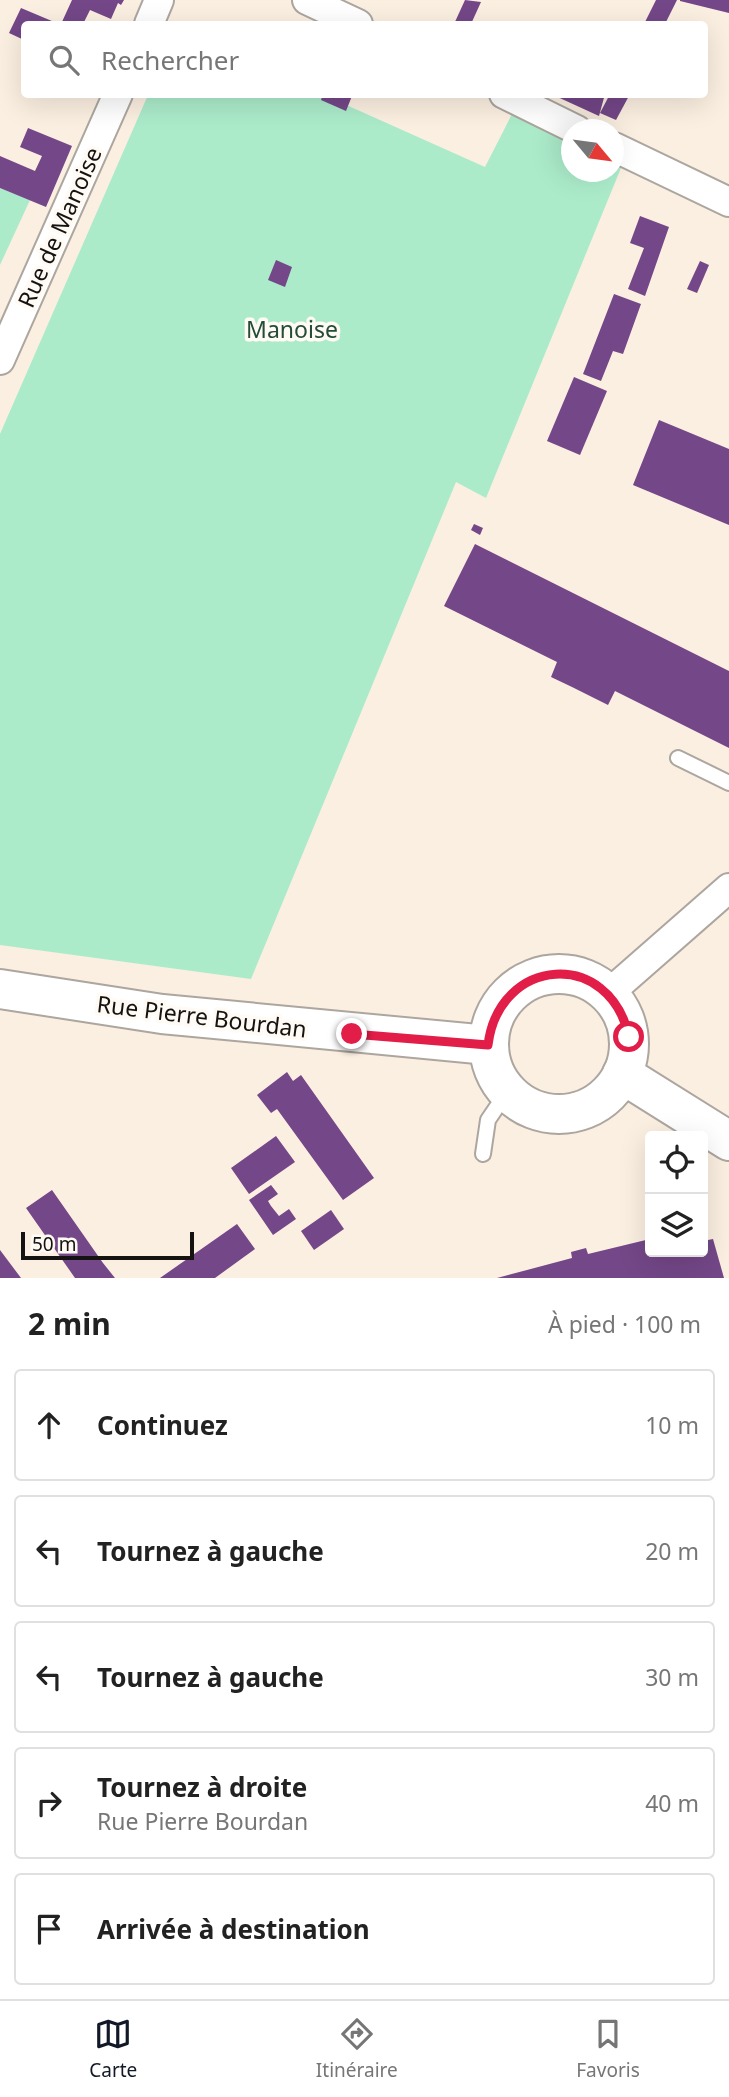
<!DOCTYPE html>
<html lang="fr">
<head>
<meta charset="utf-8">
<style>
	:root { --surface:#fff; --page:#f2f2f2; --text:#222; --muted:#767676; --line:#e0e0e0; --accent:#111827 }
	body { margin:0; font-family:"Noto Sans",sans-serif; background:var(--page); color:var(--text) }
	.controls { position:absolute; right:21px; bottom:21px; display:grid; overflow:hidden; border-radius:7px; box-shadow:0 7px 28px #0002 }
	.controls button { width:63px; height:63px; display:grid; place-items:center; padding:0; border:0; border-bottom:2px solid var(--line); background:var(--surface); color:var(--text); font:35px sans-serif }
	.compass { position:absolute; left:561px; top:119px; width:63px; height:63px; border-radius:50%; background:var(--surface); box-shadow:0 7px 28px #0002; rotate:119deg }
	.scale { position:absolute; left:21px; bottom:18px; width:173px; box-sizing:border-box; padding-left:7px; border:4px solid #151311; border-top:0; font-size:19px; line-height:24px; white-space:nowrap; color:#151311; -webkit-text-stroke:5px #fffaf4; paint-order:stroke }
	.stop { position:absolute; width:21px; height:21px; margin:-16px; border:5px solid #e11d48; border-radius:50%; background:#fff }
	.stop.end { background:#e11d48; border-color:#fff; box-shadow:0 2px 7px #0008 }
	.list { margin:0; padding:0; list-style:none }
	h2 { display:flex; justify-content:space-between; align-items:center; height:91px; margin:0; padding:0 28px; font-size:30px }
	h2 small { font-size:23px; font-weight:400; color:var(--muted) }
	.list li { display:grid; grid-template-columns:46px 1fr auto; gap:21px; align-items:center; box-sizing:border-box; height:112px; margin:0 14px 14px; padding:0 14px; border:2px solid var(--line); border-radius:7px }
	.list b { display:block; font-size:26px; white-space:nowrap }
	.list p { margin:0; font-size:23px; white-space:nowrap; color:var(--muted) }
	.list em { font-size:23px; font-style:normal; color:var(--muted) }
	.icon { flex:none; width:38px; height:38px; fill:none; stroke:currentColor; stroke-width:2; stroke-linecap:round; stroke-linejoin:round }
	.map { position:relative; flex:none; width:729px; height:1278px; overflow:hidden }
	.search { position:absolute; background:var(--surface); box-shadow:0 7px 28px #0002; left:21px; right:21px; top:21px; height:77px; display:flex; align-items:center; gap:18px; box-sizing:border-box; padding:0 24px; border-radius:7px; color:var(--muted); font-size:26px }
	.sheet { height:721px; background:var(--surface) }
	nav { display:flex; justify-content:space-around; align-items:center; box-sizing:border-box; height:98px; border-top:2px solid var(--line); background:var(--surface); font-size:19px; color:var(--muted) }
	nav a { display:grid; justify-items:center; gap:4px }
	nav .on { color:var(--accent) }
	.map>svg:first-child { display:block }
</style>
</head>
<body>
<div class="map">
<svg width="729" height="1278" viewBox="0 0 729 1278">
	<rect width="100%" height="100%" fill="#fffaf4"/>
	<path fill="#fbefe1" fill-rule="evenodd" d="M 0,0 L 729,0 L 729,1278 L 0,1278 ZM 24,24 L 704,24 L 704,94 L 24,94 ZM 572,130 L 614,130 L 614,172 L 572,172 ZM 650,1136 L 703,1136 L 703,1252 L 650,1252 Z"/>
	<g fill="#abebca">
		<polygon points="148,95 324,95 485,167 513,112 571,139 572,172 614,172 614,159 623,163 486,498 456,482 251,979 0,945 0,434"/>
		<polygon points="0,188 30,200 0,265"/>
	</g>
	<g fill="#744788">
		<polygon points="72,0 124,0 121,5 118,3 111,19 90,10 83,24 61,24"/>
		<polygon points="465,0 481,2 471,24 454,24"/>
		<polygon points="656,0 677,0 665,24 644,24"/>
		<polygon points="729,0 729,13 680,1 680,0"/>
		<polygon points="21,8 59,24 24,24 24,40 9,33"/>
		<polygon points="323,94 348,94 352,96 346,111 321,100"/>
		<polygon points="551,94 605,94 599,116"/>
		<polygon points="610,94 630,94 616,120 600,113"/>
		<polygon points="28,128 72,146 46,207 0,188 0,156 35,171 42,156 20,147"/>
		<polygon points="640,216 669,227 645,296 628,289 644,248 630,243"/>
		<polygon points="276,260 292,267 285,287 268,280"/>
		<polygon points="700,261 709,265 697,293 687,289"/>
		<polygon points="614,294 641,304 623,354 613,351 601,381 583,374"/>
		<polygon points="574,377 607,391 580,455 547,441"/>
		<polygon points="659,420 729,449 729,525 633,485"/>
		<polygon points="474,524 483,528 480,535 471,530"/>
		<polygon points="475,544 729,671 729,748 615,691 608,705 572,687 551,677 557,662 444,606"/>
		<polygon points="287,1072 293,1081 301,1075 374,1178 343,1200 277,1109 271,1113 257,1095"/>
		<polygon points="276,1136 295,1162 249,1194 231,1168"/>
		<polygon points="271,1185 278,1194 268,1201 271,1206 279,1216 289,1209 296,1219 273,1235 249,1200"/>
		<polygon points="52,1190 103,1263 115,1278 75,1278 26,1208"/>
		<polygon points="331,1210 344,1229 314,1250 301,1231"/>
		<polygon points="237,1224 255,1249 215,1278 160,1278"/>
		<polygon points="650,1239 650,1252 703,1252 703,1241 713,1239 724,1278 497,1278 572,1258 571,1252 586,1248 588,1254"/>
		<polygon points="0,1250 21,1278 0,1278"/>
	</g>
	<g fill="none" stroke-linecap="round" stroke-linejoin="round">
		<g stroke="#aca69f" stroke-width="18">
			<g id="lane">
				<polyline points="678,758 729,783"/>
				<polyline points="483,1154 488,1120 507,1092"/>
			</g>
		</g>
		<g stroke="#aca69f" stroke-width="32">
			<g id="street">
				<polyline points="307,0 358,24"/>
				<polyline points="149,24 159,0"/>
				<polyline points="504,94 577,130"/>
				<polyline points="614,147 729,202"/>
				<polyline points="0,360 118,94"/>
				<polyline points="608,994 729,888"/>
			</g>
		</g>
		<g stroke="#aca69f" stroke-width="42">
			<g id="secondary">
				<circle cx="559" cy="1044" r="70"/>
				<polyline points="0,989 162,1014 488,1045"/>
				<polyline points="622,1074 729,1141"/>
			</g>
		</g>
		<use href="#lane" stroke="#fff" stroke-width="14"/>
		<use href="#street" stroke="#fff" stroke-width="28"/>
		<use href="#secondary" stroke="#fff" stroke-width="38"/>
	</g>
	<g fill="none" stroke-linecap="round" stroke-linejoin="round">
		<path stroke="#e11d48" stroke-width="9" d="M 352,1034 L 488,1045 C 499,956 610,948 629,1037"/>
	</g>
	<g text-anchor="middle" dominant-baseline="central" stroke-width="7" stroke-linejoin="round" paint-order="stroke">
		<g font-size="23" fill="#151311" stroke="#fffaf4">
			<text transform="translate(59 227) rotate(-66)">Rue de Manoise</text>
			<text transform="translate(202 1016) rotate(7)">Rue Pierre Bourdan</text>
		</g>
		<g font-size="23" fill="#234c39" stroke="#fffaf4">
			<text x="292" y="329">Manoise</text>
		</g>
	</g>
</svg>
<div class="controls">
<button><svg class="icon" aria-label="locate" viewBox="0 0 24 24"><circle cx="12" cy="12" r="6"/><path d="M12 2v4M12 18v4M2 12h4M18 12h4"/></svg></button>
<button><svg class="icon" aria-label="layers" viewBox="0 0 24 24"><path d="M12 4l9 5-9 5-9-5zM3 14l9 5 9-5"/></svg></button>
</div>
<svg class="compass" viewBox="-18 -18 36 36"><path d="M0-13l5 13h-10z" fill="#e53935"/><path d="M0 13l5-13h-10z" fill="#767676"/></svg>
<div class="scale">50 m</div>
<div class="stop" style="left:629px;top:1037px"></div>
<div class="stop end" style="left:352px;top:1034px"></div>
<div class="search"><svg class="icon" aria-label="search" viewBox="0 0 24 24"><circle cx="10" cy="10" r="6"/><path d="M15 15l6 6"/></svg>Rechercher</div>
</div>
<section class="sheet">
<h2>2 min<small>À pied · 100 m</small></h2>
<ul class="list">
<li><svg class="icon" aria-label="ahead" viewBox="0 0 24 24"><path d="M12 20V5M6 11l6-6 6 6"/></svg><div><b>Continuez</b></div><em>10 m</em></li>
<li><svg class="icon" aria-label="left" viewBox="0 0 24 24"><path d="M17 20v-9H6M10 6l-5 5 5 5"/></svg><div><b>Tournez à gauche</b></div><em>20 m</em></li>
<li><svg class="icon" aria-label="left" viewBox="0 0 24 24"><path d="M17 20v-9H6M10 6l-5 5 5 5"/></svg><div><b>Tournez à gauche</b></div><em>30 m</em></li>
<li><svg class="icon" aria-label="right" viewBox="0 0 24 24"><path d="M7 20v-9h11M14 6l5 5-5 5"/></svg><div><b>Tournez à droite</b><p>Rue Pierre Bourdan</p></div><em>40 m</em></li>
<li><svg class="icon" aria-label="arrive" viewBox="0 0 24 24"><path d="M6 21V4h12l-3 4 3 4H6"/></svg><div><b>Arrivée à destination</b></div></li>
</ul>
</section>
<nav>
<a class="on"><svg class="icon" aria-label="map" viewBox="0 0 24 24"><path d="M3 6l6-2 6 2 6-2v14l-6 2-6-2-6 2zM9 4v14M15 6v14"/></svg>Carte</a>
<a><svg class="icon" aria-label="directions" viewBox="0 0 24 24"><path d="M12 3l9 9-9 9-9-9zM9 14v-3h6M13 9l2 2-2 2"/></svg>Itinéraire</a>
<a><svg class="icon" aria-label="saved" viewBox="0 0 24 24"><path d="M7 4h10v16l-5-4-5 4z"/></svg>Favoris</a>
</nav>
</body>
</html>
